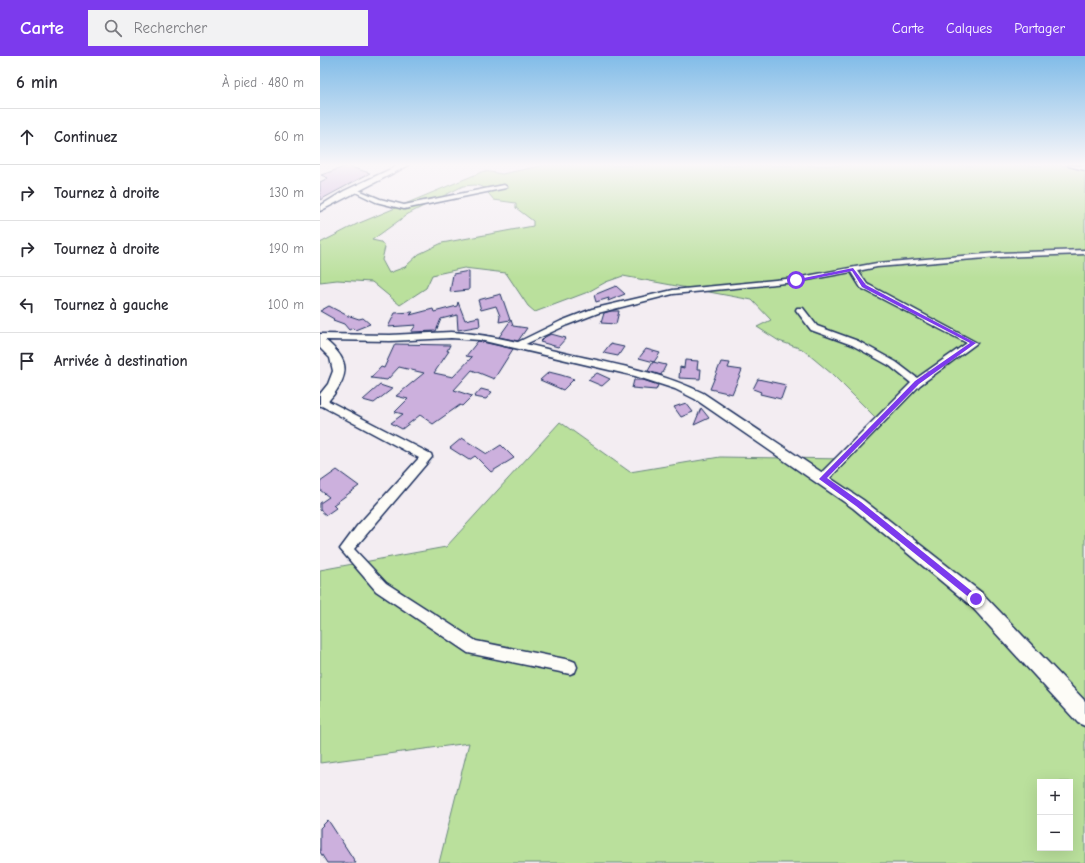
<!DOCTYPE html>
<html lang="fr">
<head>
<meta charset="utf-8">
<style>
	:root { --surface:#fff; --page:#f2f2f3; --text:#2b2b33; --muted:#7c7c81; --line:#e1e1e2; --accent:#7c3aed }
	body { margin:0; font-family:"Comic Neue",sans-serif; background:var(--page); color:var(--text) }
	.controls { position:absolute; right:12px; bottom:12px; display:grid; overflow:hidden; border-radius:0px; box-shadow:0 4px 16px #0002 }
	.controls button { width:36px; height:36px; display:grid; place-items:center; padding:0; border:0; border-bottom:1px solid var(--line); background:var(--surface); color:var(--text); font:20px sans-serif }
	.stop { position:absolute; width:12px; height:12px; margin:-9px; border:3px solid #7c3aed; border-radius:50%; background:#fff }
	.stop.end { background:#7c3aed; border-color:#fff; box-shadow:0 1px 4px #0008 }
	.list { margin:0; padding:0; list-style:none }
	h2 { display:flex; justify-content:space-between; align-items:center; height:52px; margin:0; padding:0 16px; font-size:17px }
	h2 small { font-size:13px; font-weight:400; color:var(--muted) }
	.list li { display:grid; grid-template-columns:26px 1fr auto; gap:12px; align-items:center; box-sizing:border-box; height:56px; padding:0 16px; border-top:1px solid var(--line) }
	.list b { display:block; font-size:15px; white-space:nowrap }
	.list em { font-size:13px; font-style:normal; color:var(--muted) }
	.icon { flex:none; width:22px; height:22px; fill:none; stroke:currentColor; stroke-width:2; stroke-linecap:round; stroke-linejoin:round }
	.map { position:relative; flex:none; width:765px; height:807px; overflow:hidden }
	header { display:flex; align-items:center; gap:24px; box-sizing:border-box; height:56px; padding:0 20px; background:var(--accent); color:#fff }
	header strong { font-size:19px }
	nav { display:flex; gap:22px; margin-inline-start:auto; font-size:14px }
	.search { width:280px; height:36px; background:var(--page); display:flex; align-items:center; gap:10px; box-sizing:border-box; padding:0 14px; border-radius:0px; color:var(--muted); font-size:15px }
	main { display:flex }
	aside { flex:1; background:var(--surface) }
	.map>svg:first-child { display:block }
</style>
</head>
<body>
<header>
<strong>Carte</strong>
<div class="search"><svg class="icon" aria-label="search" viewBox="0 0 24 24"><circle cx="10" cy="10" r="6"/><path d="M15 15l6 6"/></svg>Rechercher</div>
<nav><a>Carte</a><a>Calques</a><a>Partager</a></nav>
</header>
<main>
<aside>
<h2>6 min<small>À pied · 480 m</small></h2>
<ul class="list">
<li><svg class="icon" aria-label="ahead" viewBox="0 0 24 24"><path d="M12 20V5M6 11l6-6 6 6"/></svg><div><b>Continuez</b></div><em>60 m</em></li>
<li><svg class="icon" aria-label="right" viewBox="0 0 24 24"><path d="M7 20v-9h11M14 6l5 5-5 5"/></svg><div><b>Tournez à droite</b></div><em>130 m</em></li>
<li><svg class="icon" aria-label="right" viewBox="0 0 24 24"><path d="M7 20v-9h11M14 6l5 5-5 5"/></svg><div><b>Tournez à droite</b></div><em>190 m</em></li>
<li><svg class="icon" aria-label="left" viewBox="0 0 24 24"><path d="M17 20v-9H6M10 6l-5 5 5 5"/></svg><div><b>Tournez à gauche</b></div><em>100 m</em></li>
<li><svg class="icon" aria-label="arrive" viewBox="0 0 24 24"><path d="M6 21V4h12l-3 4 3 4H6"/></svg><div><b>Arrivée à destination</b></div></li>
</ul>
</aside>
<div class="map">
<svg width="765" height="807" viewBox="0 0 765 807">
	<rect width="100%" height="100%" fill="#f3edf2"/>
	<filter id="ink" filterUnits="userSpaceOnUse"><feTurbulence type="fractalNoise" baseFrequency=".025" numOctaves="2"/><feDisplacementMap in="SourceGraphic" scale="8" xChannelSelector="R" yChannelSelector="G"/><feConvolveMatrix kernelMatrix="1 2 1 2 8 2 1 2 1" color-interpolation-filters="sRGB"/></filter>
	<g filter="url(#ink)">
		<path fill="#bae09c" stroke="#6a887d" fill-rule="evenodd" d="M 225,109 L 765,109 L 765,807 L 119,807 L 149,687 L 0,707 L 0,514 L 126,491 L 240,366 L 310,416 L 400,401 L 526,403 L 558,364 L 512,318 L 482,293 L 459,285 L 437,271 L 451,264 L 432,244 L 303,220 L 286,226 L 268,236 L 215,256 L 208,250 L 186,217 L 144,212 L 112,219 L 106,232 L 80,249 L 52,226 L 17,224 L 0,226 L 0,187 L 37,168 L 164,115 L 182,118 ZM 155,129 L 163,131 L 174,144 L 196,147 L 196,152 L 213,165 L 213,170 L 122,187 L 99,198 L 85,211 L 69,217 L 62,204 L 65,191 L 61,186 L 52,184 L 88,158 L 143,130 ZM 720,726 L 750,726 L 750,792 L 720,792 Z"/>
		<g fill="#ccb0dd" stroke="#1b2f5e">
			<polygon points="27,110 50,117 0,144 0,126 8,122 1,119"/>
			<polygon points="149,215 149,234 130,236 133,218"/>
			<polygon points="296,230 305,238 288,245 289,242 276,246 274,239"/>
			<polygon points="181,238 190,264 179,266 180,260 176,250 161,254 158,244"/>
			<polygon points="138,246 145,264 159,261 160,270 138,274 137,259 121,263 116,275 91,276 96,269 68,271 75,257 93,256 90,259 113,253 114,256 137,250"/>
			<polygon points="9,250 28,260 30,260 39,263 43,262 50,268 35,274 33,272 29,274 24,268 13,264 14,263 0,255"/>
			<polygon points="291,255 299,255 296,268 281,267 284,257"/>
			<polygon points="191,264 193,270 207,272 198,285 179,281"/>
			<polygon points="231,278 246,282 238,291 220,286 225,281"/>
			<polygon points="158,285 193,293 174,323 152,314 134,334 152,340 142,350 140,349 113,368 100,359 82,373 71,367 83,358 75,356 88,343 76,340 104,317 79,311 67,324 51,322 61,311 64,312 75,288 130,289 127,295 129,295 114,317 133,321 152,301 146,300"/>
			<polygon points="290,288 304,291 298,300 283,297"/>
			<polygon points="326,293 340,297 334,306 319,302"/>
			<polygon points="365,304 378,305 377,313 381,313 380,323 359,322 360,311 364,312"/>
			<polygon points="333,306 346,309 341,319 328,315"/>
			<polygon points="401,306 410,307 408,312 422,314 412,338 390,333"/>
			<polygon points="229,316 241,319 254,323 243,334 220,324"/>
			<polygon points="277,317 290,323 282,330 268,324"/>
			<polygon points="438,323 466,329 461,343 440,338 441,336 433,333"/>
			<polygon points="314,324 323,324 338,329 336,334 312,332"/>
			<polygon points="60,329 72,333 54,347 43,344"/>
			<polygon points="161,333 172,336 166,343 154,341"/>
			<polygon points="366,347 373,356 361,361 354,351"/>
			<polygon points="381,352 389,362 374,369"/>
			<polygon points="142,382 167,398 181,389 194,402 171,416 155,400 149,404 130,392"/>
			<polygon points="17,414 39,430 13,449 16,452 6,459 0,454 0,447 9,441 0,434 0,426"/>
			<polygon points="8,764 36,807 7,807 0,796 0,772"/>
		</g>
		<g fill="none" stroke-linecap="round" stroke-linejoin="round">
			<g stroke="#1b2f5e" stroke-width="3">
				<g id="minor">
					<polygon points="748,109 765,110 765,114 749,110"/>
					<polygon points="184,129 187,131 186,132 84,153 56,146 31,134 36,133 60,143 84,149"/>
					<polygon points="765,194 765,198 678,201 557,211 538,215 547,228 657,287 600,329 506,426 502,427 498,426 496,423 498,420 591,327 570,310 532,289 491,274 476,254 477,252 483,252 497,270 538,285 576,306 597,322 647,287 541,232 531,216 476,226 353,238 278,257 247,269 199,291 193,291 192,289 241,265 272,253 353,234 476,222 557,207 678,197"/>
					<polygon points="0,342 5,343 111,398 112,401 34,493 66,527 156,585 250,604 255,606 257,611 255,616 250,618 148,597 56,535 20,493 37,470 99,402 0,349"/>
				</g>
			</g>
			<g stroke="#1b2f5e" stroke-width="3">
				<g id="tertiary">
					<polygon points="79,109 89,109 0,155 0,150 24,135"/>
					<path d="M 131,276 C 171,278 209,289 248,298 C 294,308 341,316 383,337 L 543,444 L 662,537 L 765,645 L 765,670 L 758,667 L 650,549 L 533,452 L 375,343 L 355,333 L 315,320 L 160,284 L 131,282 L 70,285 L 5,284 C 27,302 31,315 14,338 C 10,343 6,349 0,350 L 0,338 L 8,328 L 13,315 L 10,302 L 0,292 L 0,278 L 70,279 Z"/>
				</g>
			</g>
			<use href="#minor" fill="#fdfcf7" fill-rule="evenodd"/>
			<use href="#tertiary" fill="#fdfcf7" fill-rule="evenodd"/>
		</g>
	</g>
	<linearGradient id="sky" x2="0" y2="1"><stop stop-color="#81bce8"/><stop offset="0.49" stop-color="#faf7f9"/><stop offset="1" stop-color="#faf7f9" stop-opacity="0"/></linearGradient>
	<rect width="765" height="222" fill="url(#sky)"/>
	<polygon fill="#7c3aed" points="533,212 546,229 656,287 599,328 507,422 541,446 659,541 659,546 656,547 536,450 499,423 595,325 650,287 542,231 532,215 476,226 474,224"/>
</svg>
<div class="controls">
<button>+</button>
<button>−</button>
</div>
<div class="stop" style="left:476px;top:224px"></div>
<div class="stop end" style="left:656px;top:543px"></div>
</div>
</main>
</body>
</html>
